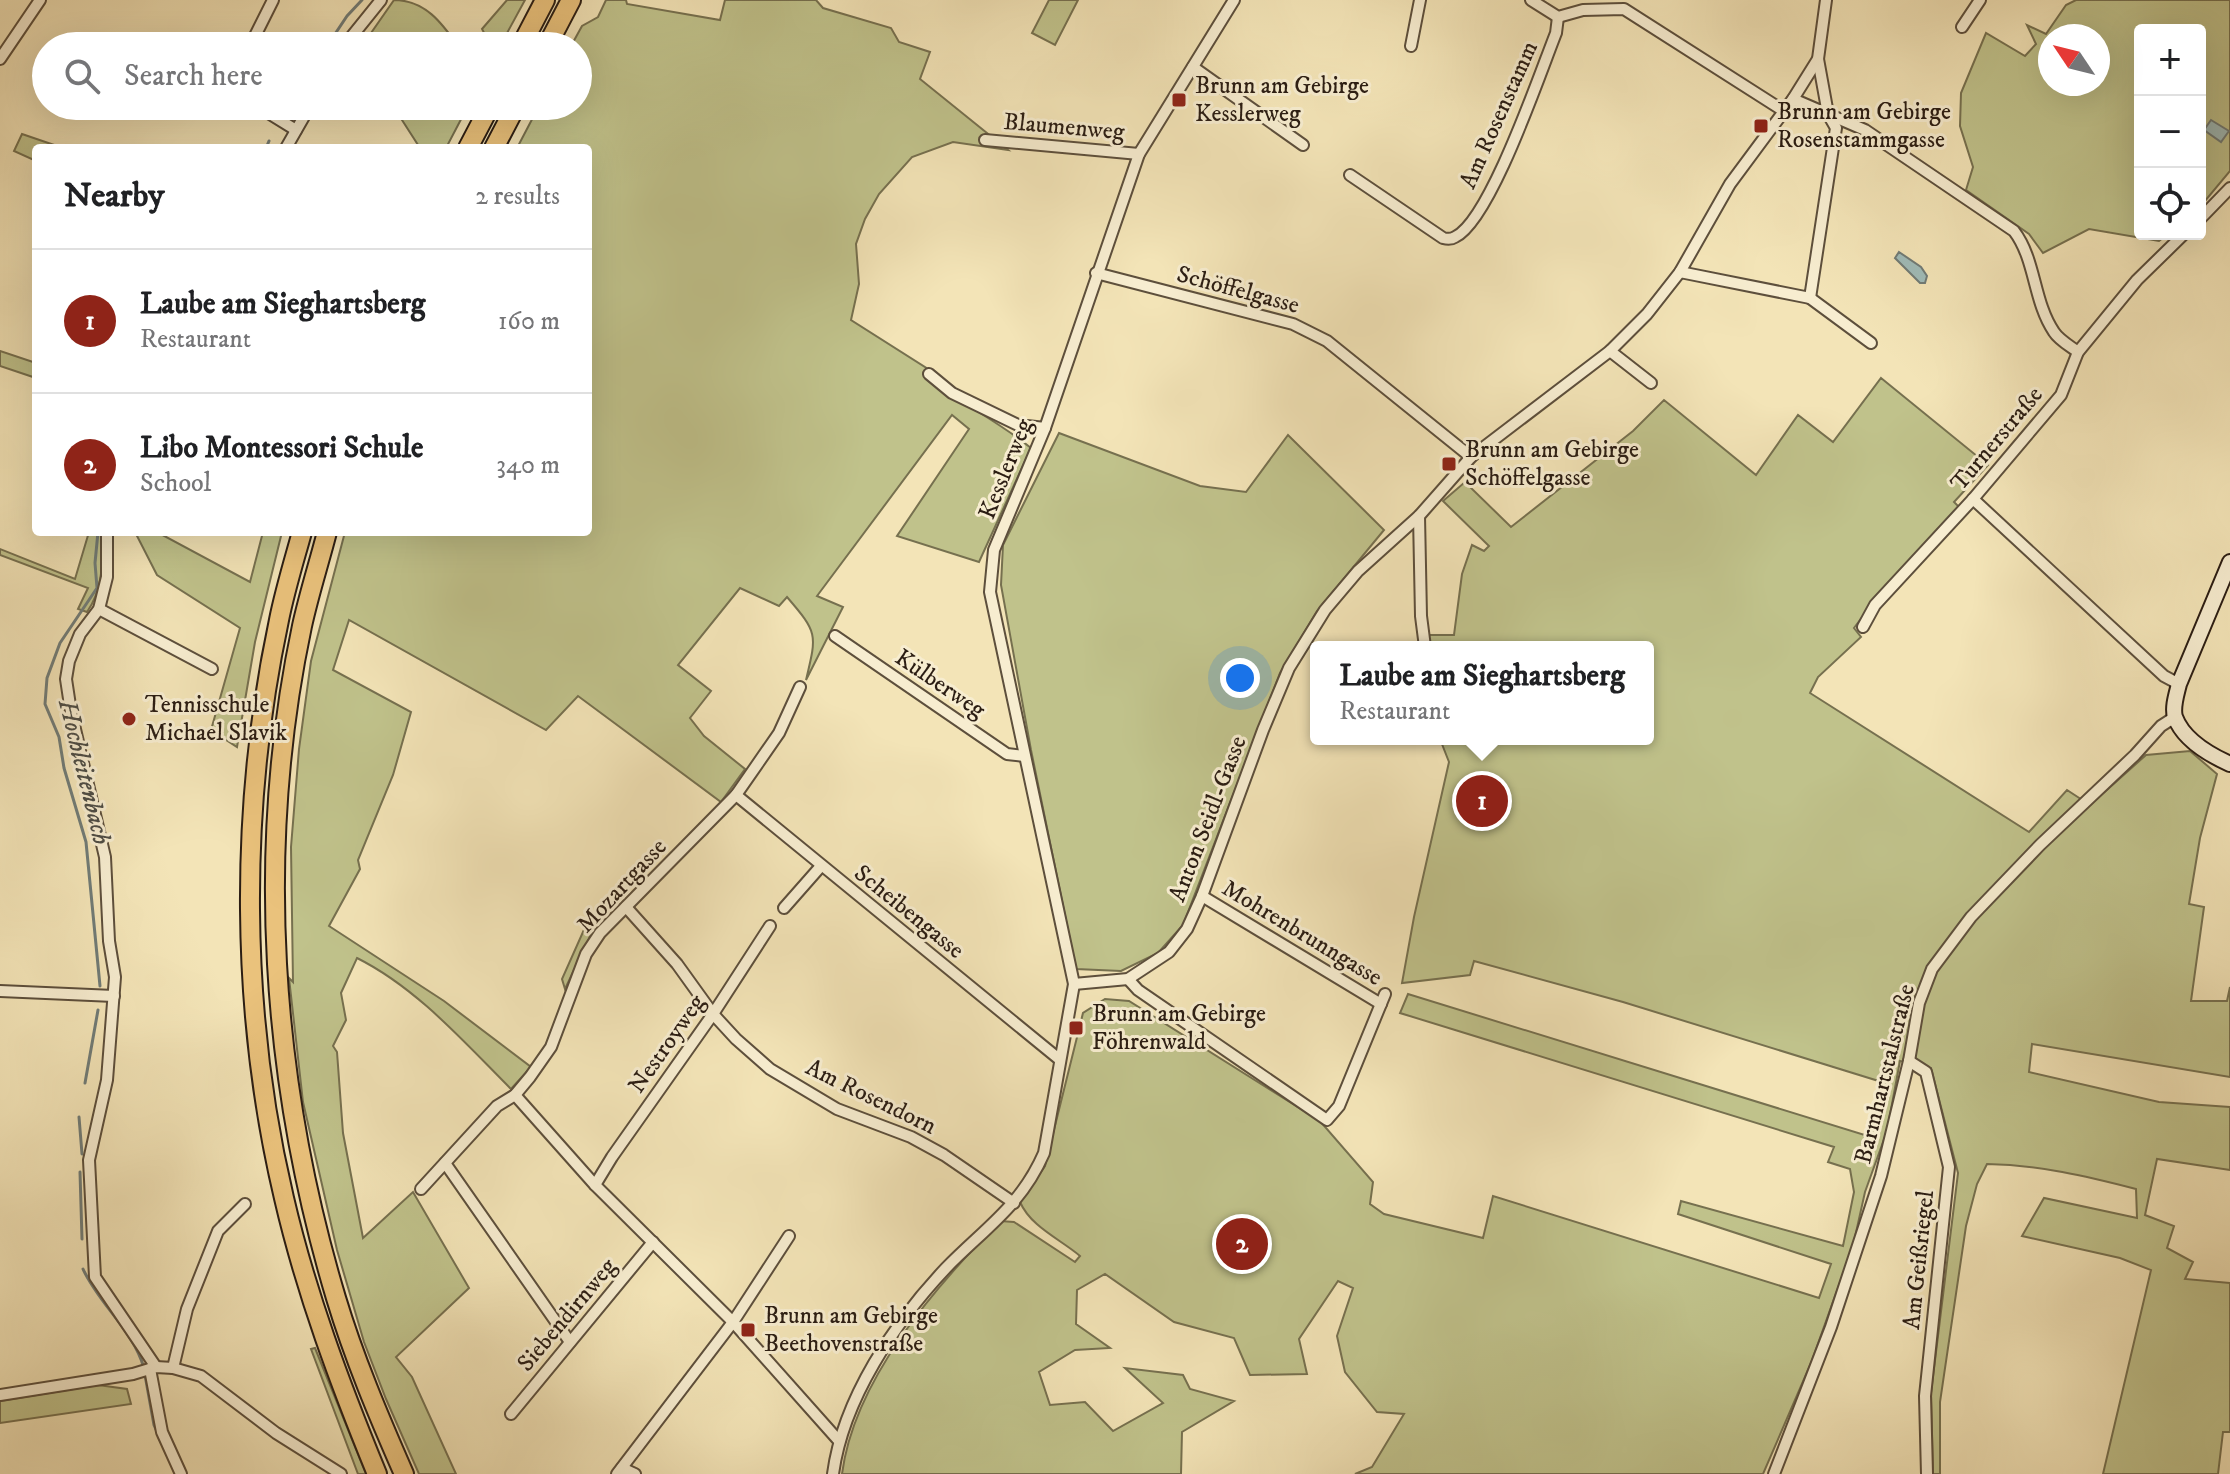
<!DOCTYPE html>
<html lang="en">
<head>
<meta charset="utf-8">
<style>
	:root { --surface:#fff; --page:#f6f6f6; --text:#202124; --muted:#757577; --line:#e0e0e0; --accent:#8f2418 }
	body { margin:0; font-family:"IM FELL DW Pica",serif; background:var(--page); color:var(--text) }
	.controls { position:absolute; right:24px; top:24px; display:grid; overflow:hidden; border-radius:8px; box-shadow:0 8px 32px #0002 }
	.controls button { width:72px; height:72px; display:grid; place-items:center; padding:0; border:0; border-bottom:2px solid var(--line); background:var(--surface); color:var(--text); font:40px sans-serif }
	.compass { position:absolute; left:2038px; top:24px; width:72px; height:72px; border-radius:50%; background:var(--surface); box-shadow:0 8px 32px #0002; rotate:305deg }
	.you { position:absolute; left:1240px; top:678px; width:28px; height:28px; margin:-20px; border:6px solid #fff; border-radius:50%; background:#1a73e8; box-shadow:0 0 0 12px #1a73e833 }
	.badge { display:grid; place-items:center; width:52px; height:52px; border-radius:50%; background:var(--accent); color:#fff; font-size:26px; font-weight:700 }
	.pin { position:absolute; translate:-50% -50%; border:4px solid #fff; box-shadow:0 2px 8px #0006 }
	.popup { position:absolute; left:1310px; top:641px; width:344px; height:104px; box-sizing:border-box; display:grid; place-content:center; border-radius:8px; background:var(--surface); filter:drop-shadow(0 2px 6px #0005); font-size:26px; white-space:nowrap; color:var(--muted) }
	.popup b { font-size:30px; color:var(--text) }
	.popup::after { content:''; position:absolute; left:50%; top:100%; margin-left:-16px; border:16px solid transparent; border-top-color:var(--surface) }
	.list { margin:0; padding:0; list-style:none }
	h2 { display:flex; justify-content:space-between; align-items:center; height:104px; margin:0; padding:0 32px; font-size:34px }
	h2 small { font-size:26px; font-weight:400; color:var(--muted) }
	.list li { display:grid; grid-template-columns:52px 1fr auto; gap:24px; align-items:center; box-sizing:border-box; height:144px; padding:0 32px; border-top:2px solid var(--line) }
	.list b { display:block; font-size:30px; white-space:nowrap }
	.list p { margin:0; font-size:26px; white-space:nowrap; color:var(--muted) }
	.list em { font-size:26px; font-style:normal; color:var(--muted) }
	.icon { flex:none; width:44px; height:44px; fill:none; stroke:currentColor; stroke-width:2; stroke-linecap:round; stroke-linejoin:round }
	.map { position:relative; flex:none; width:2230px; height:1474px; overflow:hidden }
	.search { position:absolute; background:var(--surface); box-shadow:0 8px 32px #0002; left:32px; top:32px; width:560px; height:88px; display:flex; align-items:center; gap:20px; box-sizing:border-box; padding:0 28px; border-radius:44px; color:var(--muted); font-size:30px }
	.panel { position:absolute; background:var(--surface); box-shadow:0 8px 32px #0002; left:32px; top:144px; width:560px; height:392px; border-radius:8px }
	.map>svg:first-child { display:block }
</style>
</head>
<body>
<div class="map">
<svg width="2230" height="1474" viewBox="0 0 2230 1474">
	<rect width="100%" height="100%" fill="#f3e4b7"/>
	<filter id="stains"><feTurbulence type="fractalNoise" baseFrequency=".0025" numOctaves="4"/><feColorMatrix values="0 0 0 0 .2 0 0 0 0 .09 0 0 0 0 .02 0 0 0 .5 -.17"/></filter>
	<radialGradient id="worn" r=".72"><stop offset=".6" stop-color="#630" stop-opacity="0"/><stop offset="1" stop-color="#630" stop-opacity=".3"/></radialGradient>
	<g fill="#c0c28b" stroke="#76704f" stroke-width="2" fill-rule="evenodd">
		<path d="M 394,0 C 425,0 442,23 458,46 L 362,46 Z"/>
		<polygon points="507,0 525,0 500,46 491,46 482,29"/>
		<path d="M 606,0 L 626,0 L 627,4 L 720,20 L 725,0 L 816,0 L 823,8 L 891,28 L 899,42 L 930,52 L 920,79 L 1008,150 L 953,142 L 912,157 L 879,194 L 865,219 L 856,244 L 859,284 L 851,320 L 928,369 L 926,377 C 960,403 998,421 1031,448 L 979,562 L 897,536 L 969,429 L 952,415 L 817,596 L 843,607 L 806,680 C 817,634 818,633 787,597 L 779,606 L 740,588 L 678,665 L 711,691 L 690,718 L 704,736 L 745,769 L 721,802 L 578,696 L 546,730 L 349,620 L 333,670 L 411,712 L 393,775 L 358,860 L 360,869 L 329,926 L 444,1001 L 531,1067 L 511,1089 C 464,1042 417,988 357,958 L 341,993 L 346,1020 L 333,1046 L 337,1052 L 343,1133 L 363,1238 L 413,1192 L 469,1288 L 396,1357 L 412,1377 L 456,1474 L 419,1474 L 386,1399 L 364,1342 L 337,1250 L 303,1102 L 289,978 L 293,982 L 291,847 L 299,749 L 311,661 L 345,532 L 588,532 L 588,148 L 517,148 L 539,106 L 578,106 L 578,46 L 571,46 L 582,26 L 598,17 Z"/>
		<polygon points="1049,0 1078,0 1055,45 1032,33"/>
		<path d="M 2076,0 L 2230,0 L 2230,171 L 2200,207 L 2200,30 L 2140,30 L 2140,234 L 2168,234 L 2159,241 L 2089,229 L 2043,253 L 2029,234 L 1966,190 L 1973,167 L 1960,126 L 1961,93 L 1986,33 L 2025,56 L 2036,44 L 2027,25 L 2046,34 L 2066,5 ZM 2050,36 L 2098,36 L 2098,84 L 2050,84 Z"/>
		<polygon points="393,106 468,106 446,148 420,148"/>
		<polygon points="22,134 63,148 36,148 36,161 14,151"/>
		<polygon points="0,351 36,363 36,378 0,366"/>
		<path d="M 1881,378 L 1988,465 L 1954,502 L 1961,509 L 1874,602 L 1854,628 L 1861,637 L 1818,677 L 1810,693 L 2029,832 L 2067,790 L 2090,805 L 2146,755 L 2190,751 L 2217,774 L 2200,838 L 2189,904 L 2204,907 L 2191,1001 L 2227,1001 L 2230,987 L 2230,1077 L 2032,1044 L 2029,1072 L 2159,1102 L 2230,1107 L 2230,1170 L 2157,1159 L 2145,1215 L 2174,1226 L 2167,1248 L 2193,1262 L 2185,1279 L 2230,1283 L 2230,1432 L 2223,1432 L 2218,1474 L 2103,1474 L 2151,1270 L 2120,1258 L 2022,1236 L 2044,1198 L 2137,1218 L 2136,1189 C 2086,1176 2039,1165 1987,1164 L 1977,1184 L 1966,1226 L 1940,1402 L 1940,1474 L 1933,1474 L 1931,1393 L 1958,1173 L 1931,1068 L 1900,1061 L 1887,1131 L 1865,1192 L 1853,1246 L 1811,1363 L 1763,1474 L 1355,1474 L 1372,1467 L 1404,1414 L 1377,1412 L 1345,1372 L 1337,1336 L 1353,1288 L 1338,1281 L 1299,1339 L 1307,1374 L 1250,1375 L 1234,1338 L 1174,1322 L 1105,1274 L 1077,1290 L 1076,1324 L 1110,1348 L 1075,1350 L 1039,1372 L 1050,1405 L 1085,1402 L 1113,1431 L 1163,1403 L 1125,1368 L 1183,1375 L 1190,1389 L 1234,1401 L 1182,1432 L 1181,1474 L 842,1474 C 854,1380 935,1287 1000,1221 L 1014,1222 L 1075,1262 L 1080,1256 C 1060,1239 1031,1227 1020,1202 L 1045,1166 L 1083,1013 L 1105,999 L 1129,1001 L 1320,1121 L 1373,1182 L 1370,1204 L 1384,1214 L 1483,1238 L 1493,1196 L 1819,1298 L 1831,1264 L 1678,1214 L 1681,1201 L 1843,1246 L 1854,1192 L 1850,1169 L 1828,1162 L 1834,1147 L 1400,1013 L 1408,994 L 1871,1137 L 1885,1083 L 1623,1002 L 1474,961 L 1470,975 L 1402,983 L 1414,917 L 1449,762 L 1440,739 L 1648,739 L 1648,647 L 1428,647 L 1428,635 L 1454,635 L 1462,574 L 1472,545 L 1484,551 L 1489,546 L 1443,501 L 1465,482 L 1511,527 L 1633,431 L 1664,400 L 1756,475 L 1798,415 L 1833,442 Z"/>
		<polygon points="1059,433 1200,486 1246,492 1288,435 1384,530 1317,611 1280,673 1183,925 1158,953 1121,971 1076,969 1031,750 1001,585 1003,545"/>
		<path d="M 89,532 L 103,532 C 102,561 104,588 87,612 L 78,609 L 88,588 L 0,555 L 0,549 L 75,579 Z"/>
		<polygon points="135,532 157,532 250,582 263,532 282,532 255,642 237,747 211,730 240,628 157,575"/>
		<polygon points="591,914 594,928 565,989 562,979"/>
		<polygon points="315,1348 366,1474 358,1474 311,1349"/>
		<polygon points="98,1385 127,1389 131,1404 0,1423 0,1401"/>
	</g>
	<g fill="#a0bcb9" stroke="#717c77" stroke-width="2">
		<polygon points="2211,120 2229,131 2221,142 2204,130"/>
		<polygon points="1899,252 1921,267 1927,276 1925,283 1920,283 1895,258"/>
	</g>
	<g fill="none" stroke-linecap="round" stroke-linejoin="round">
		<g stroke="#717c77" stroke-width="3">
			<polyline points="327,46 347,16 362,0"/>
			<polyline points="266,148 269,141"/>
			<polyline points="98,532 95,563 97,588 60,643 47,678 45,704 59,737 64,768 86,842 100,986"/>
			<polyline points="85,1083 98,1010"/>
			<polyline points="79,1117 82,1154"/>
			<polyline points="80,1172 82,1239"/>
			<path d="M 83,1269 C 99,1304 133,1330 144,1368"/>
			<polyline points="145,1375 154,1425 158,1434"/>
		</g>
		<g stroke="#5d4f3c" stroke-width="14">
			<g id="minor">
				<polyline points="1531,0 1558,17 1583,10 1624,9 1784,111"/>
				<polyline points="1962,27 1980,0"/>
				<polyline points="250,46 273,0"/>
				<polyline points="344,46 381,0"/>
				<polyline points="1411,46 1420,0"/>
				<polyline points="0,59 40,0"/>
				<polyline points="1193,67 1303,145"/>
				<path d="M 1793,99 L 1865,130 L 2014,231 C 2036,260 2033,301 2054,332 C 2059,340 2070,346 2078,352"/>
				<polyline points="257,106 296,130"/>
				<polyline points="985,140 1139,154"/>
				<polyline points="286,148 310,106"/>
				<path d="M 1350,175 L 1443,238 C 1447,239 1452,239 1455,237 C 1490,221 1540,73 1556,33 L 1558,17"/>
				<polyline points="2200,219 2230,188"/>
				<polyline points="1680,272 1810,298 1836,128 1828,114 1818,59"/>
				<polyline points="1096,273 1293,324 1327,341 1471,457"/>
				<polyline points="1810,298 1871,343"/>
				<polyline points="1610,351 1651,383"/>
				<polyline points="929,374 952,393 1018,425 1045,428"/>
				<polyline points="1973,499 2164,676 2179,684"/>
				<polyline points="1419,516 1421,616 1425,647"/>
				<polyline points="107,532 107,577 99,609 80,634 69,661 66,679 71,712 105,857 109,941 115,977 107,1080 89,1160 95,1277 156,1367"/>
				<polyline points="99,609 212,669"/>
				<polyline points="1863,627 1875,605 1973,499 2061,395 2078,352 2137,280 2184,234"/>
				<polyline points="835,636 1007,754 1024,756"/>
				<polyline points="736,795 1059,1059"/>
				<polyline points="1202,896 1381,1004"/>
				<polyline points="626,907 677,964 713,1014 736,1039 770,1069 837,1109 911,1137 944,1155 1014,1203"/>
				<polyline points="784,908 821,866"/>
				<polyline points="1128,979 1138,990 1327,1120 1339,1106 1385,994"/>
				<polyline points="1074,984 1128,979 1169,952 1187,929 1202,896 1263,730 1289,668 1325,610 1358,571 1419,516 1471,457 1610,351 1647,314 1680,272 1730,184 1793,99 1818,59 1826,0"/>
				<polyline points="0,991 114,996"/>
				<polyline points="1909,1061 1926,1072 1949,1167 1925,1396 1927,1474"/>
				<polyline points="515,1095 595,1185 733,1322 839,1441"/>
				<polyline points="445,1163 570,1342"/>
				<polyline points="595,1185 612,1157 713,1014 770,926"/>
				<polyline points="421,1189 497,1106 515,1095 530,1077 551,1047 586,954 600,933 736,795 779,733 800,687"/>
				<polyline points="173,1368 187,1309 218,1231 245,1204"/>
				<polyline points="150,1369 162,1432 181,1474"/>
				<polyline points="0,1395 133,1374 156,1367 173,1368 201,1376 276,1433 341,1474"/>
				<polyline points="511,1414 653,1242"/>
				<polyline points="622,1468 635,1474"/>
				<polyline points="617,1474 733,1322 789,1236"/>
				<path d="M 833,1474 C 843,1399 895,1322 946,1268 C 985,1228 1021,1206 1044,1153 L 1074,984 L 990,592 L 994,550 L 1045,428 L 1139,154 L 1234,0"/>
				<polyline points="1774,1474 1831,1327 1881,1176 1909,1061 1919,1003 1932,969 1971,917 2040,845 2135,755 2161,726 2175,717"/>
			</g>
		</g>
		<g stroke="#2b1d13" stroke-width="18">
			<path id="secondary" d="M 2230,562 L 2179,684 C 2177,693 2172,707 2175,717 C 2183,739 2210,755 2230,764"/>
		</g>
		<g stroke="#2b1d13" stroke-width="22">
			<g id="motorway">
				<polyline points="521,46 545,0"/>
				<polyline points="547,46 571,0"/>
				<polyline points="468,148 490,106"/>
				<polyline points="494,148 516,106"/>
				<path d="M 302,532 C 294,561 285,590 279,620 C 239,808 240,1012 284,1198 C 306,1293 340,1384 377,1474"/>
				<path d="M 327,532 C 319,563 309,594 302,626 C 255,848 271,1081 336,1298 C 354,1358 379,1417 404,1474"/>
			</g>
		</g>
		<use href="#minor" stroke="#f7edd0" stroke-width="10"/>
		<use href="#secondary" stroke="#f7edd0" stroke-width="14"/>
		<use href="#motorway" stroke="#eac27c" stroke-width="18"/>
	</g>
	<g fill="#8f2418" stroke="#f7edd0" stroke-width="3">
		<rect x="1171" y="92" width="16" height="16" rx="4"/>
		<rect x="1753" y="118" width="16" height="16" rx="4"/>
		<rect x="1441" y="456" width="16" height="16" rx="4"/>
		<circle cx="129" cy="719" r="8"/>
		<rect x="1068" y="1020" width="16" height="16" rx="4"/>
		<rect x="740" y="1322" width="16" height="16" rx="4"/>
	</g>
	<g text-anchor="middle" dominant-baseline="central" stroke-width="6" stroke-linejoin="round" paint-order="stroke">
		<g font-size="24" fill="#2b1d13" stroke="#f7edd0" text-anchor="start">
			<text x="1195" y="86">Brunn am Gebirge<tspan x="1195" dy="28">Kesslerweg</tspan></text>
			<text x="1777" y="112">Brunn am Gebirge<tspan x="1777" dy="28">Rosenstammgasse</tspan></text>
			<text x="1465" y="450">Brunn am Gebirge<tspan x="1465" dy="28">Schöffelgasse</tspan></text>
			<text x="145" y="705">Tennisschule<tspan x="145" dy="28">Michael Slavik</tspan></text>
			<text x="1092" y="1014">Brunn am Gebirge<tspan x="1092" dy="28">Föhrenwald</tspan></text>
			<text x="764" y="1316">Brunn am Gebirge<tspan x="764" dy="28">Beethovenstraße</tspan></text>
		</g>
		<g font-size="24" fill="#2b1d13" stroke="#f7edd0">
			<text transform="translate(1499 115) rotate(-66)">Am Rosenstamm</text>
			<text transform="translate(1064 127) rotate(5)">Blaumenweg</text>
			<text transform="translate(1238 290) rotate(15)">Schöffelgasse</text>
			<text transform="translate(1997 439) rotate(-50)">Turnerstraße</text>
			<text transform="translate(1006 469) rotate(-68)">Kesslerweg</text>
			<text transform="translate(940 684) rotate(34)">Külberweg</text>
			<text transform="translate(1208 819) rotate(-69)">Anton Seidl-Gasse</text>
			<text transform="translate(622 886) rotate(-47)">Mozartgasse</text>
			<text transform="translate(909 912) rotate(39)">Scheibengasse</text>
			<text transform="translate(1302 933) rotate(31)">Mohrenbrunngasse</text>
			<text transform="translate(667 1044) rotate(-55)">Nestroyweg</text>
			<text transform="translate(1885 1074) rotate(-76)">Barmhartstalstraße</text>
			<text transform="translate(871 1097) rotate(26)">Am Rosendorn</text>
			<text transform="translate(1919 1260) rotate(-84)">Am Geißriegel</text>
			<text transform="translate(567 1315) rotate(-50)">Siebendirnweg</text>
		</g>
		<g font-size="26" font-style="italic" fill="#4e4d45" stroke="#f7edd0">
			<text transform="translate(84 772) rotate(76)">Hochleitenbach</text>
		</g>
	</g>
	<rect width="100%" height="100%" filter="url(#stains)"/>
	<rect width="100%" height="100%" fill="url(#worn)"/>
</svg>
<div class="controls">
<button>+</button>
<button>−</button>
<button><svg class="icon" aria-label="locate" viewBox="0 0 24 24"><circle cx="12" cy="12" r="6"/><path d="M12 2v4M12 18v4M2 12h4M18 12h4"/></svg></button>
</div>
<svg class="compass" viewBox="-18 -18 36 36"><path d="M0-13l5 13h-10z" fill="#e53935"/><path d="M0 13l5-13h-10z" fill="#757577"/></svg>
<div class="you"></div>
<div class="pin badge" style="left:1482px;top:801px">1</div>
<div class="popup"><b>Laube am Sieghartsberg</b>Restaurant</div>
<div class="pin badge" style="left:1242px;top:1244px">2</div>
<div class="search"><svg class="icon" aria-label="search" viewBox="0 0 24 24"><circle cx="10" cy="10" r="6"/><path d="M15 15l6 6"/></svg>Search here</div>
<section class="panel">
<h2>Nearby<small>2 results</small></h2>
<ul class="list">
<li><span class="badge">1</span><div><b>Laube am Sieghartsberg</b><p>Restaurant</p></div><em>160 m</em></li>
<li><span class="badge">2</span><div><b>Libo Montessori Schule</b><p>School</p></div><em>340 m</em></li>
</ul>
</section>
</div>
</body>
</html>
